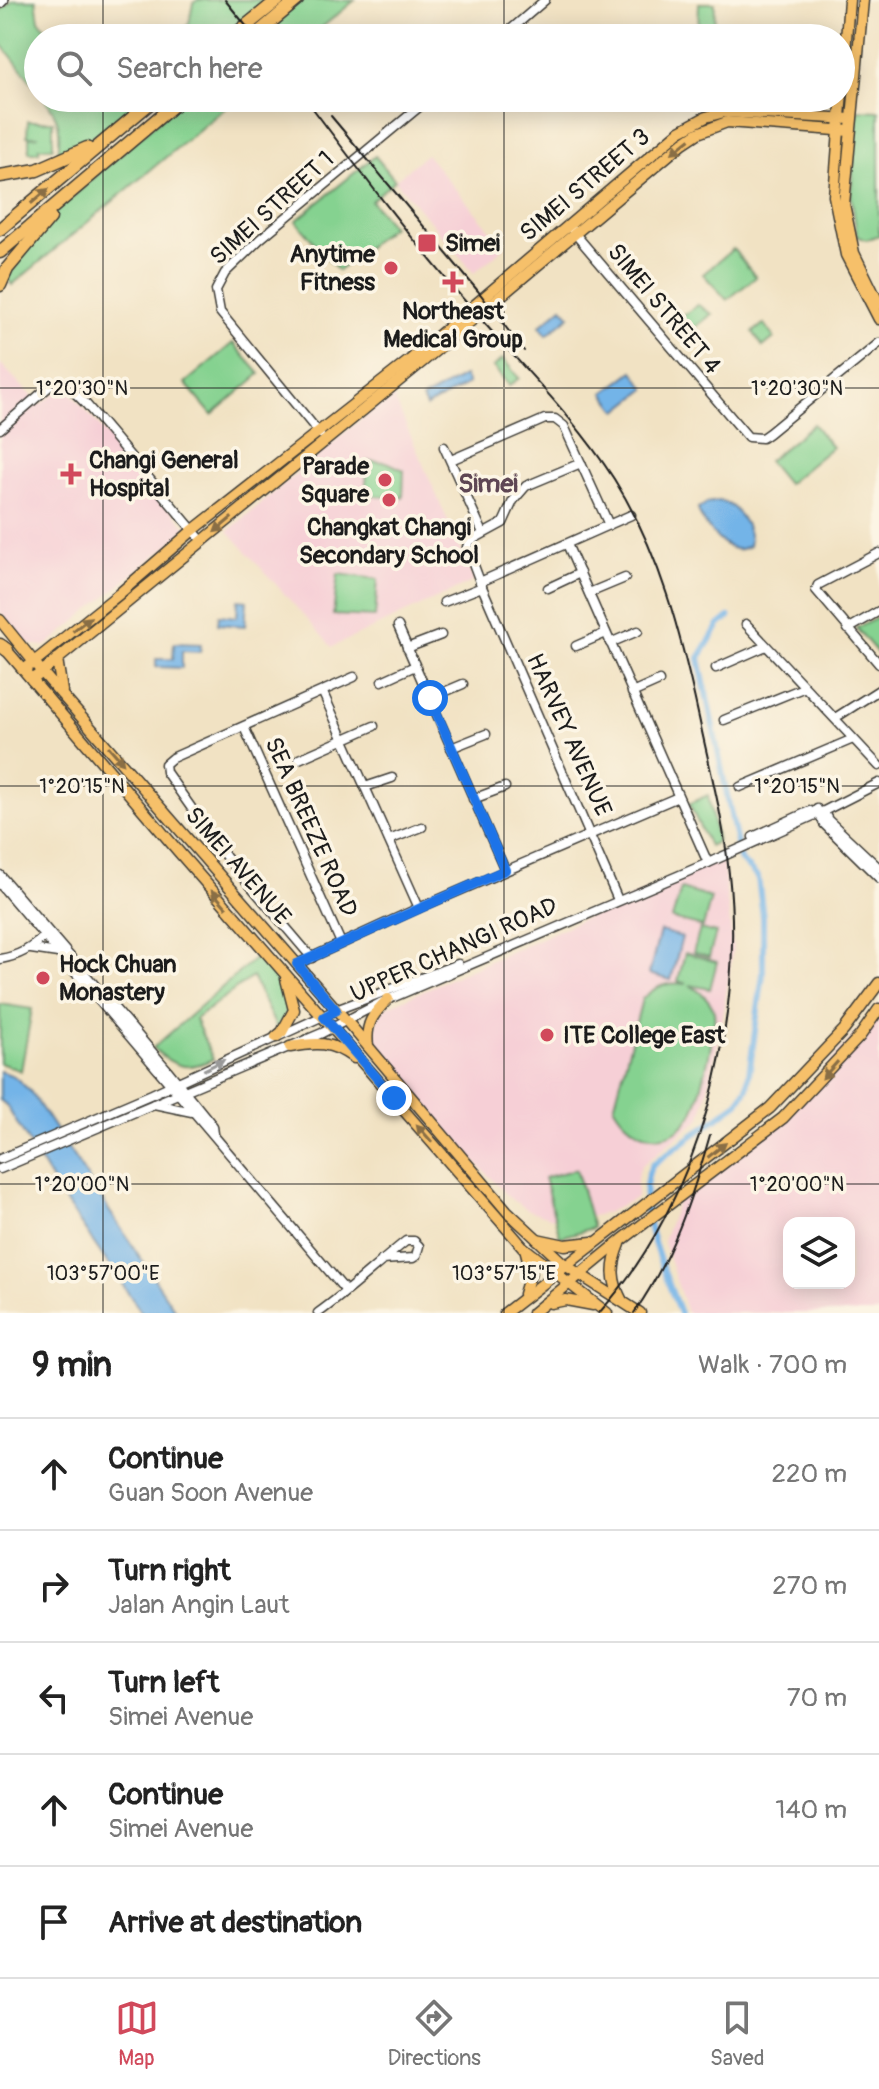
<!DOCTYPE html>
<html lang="en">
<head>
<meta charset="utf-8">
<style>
	:root { --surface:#fff; --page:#f2f2f2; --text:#222; --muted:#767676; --line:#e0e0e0; --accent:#d1495b }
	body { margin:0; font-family:Pangolin,sans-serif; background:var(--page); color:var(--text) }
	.controls { position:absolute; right:24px; bottom:24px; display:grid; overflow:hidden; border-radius:16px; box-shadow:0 4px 20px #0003 }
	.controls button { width:72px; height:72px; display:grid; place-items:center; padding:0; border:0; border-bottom:2px solid var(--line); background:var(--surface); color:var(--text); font:40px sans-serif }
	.stop { position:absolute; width:24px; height:24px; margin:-18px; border:6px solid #1a73e8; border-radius:50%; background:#fff }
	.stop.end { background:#1a73e8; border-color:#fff; box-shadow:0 2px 8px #0008 }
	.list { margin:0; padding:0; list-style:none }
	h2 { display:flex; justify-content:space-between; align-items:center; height:104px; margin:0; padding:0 32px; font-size:34px }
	h2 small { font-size:26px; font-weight:400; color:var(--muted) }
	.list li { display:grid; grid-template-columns:52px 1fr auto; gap:24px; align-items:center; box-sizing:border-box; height:112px; padding:0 32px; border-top:2px solid var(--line) }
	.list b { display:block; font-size:30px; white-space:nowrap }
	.list p { margin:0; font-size:26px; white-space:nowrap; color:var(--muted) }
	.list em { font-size:26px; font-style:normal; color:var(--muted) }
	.icon { flex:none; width:44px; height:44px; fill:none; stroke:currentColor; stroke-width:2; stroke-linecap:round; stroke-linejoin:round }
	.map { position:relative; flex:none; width:879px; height:1313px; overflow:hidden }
	.search { position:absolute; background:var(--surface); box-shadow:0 4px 20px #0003; left:24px; right:24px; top:24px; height:88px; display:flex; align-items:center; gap:20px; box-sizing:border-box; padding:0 28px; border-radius:44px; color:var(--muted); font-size:30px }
	.sheet { height:664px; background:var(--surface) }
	nav { display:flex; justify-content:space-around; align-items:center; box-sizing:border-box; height:112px; border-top:2px solid var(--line); background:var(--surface); font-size:22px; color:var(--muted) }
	nav a { display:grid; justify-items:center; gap:4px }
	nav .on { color:var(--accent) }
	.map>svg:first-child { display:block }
</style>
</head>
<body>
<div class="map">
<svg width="879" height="1313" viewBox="0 0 879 1313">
	<rect width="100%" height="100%" fill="#fcf5e5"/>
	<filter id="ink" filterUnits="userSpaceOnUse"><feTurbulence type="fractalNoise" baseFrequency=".0125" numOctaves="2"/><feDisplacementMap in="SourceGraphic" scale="16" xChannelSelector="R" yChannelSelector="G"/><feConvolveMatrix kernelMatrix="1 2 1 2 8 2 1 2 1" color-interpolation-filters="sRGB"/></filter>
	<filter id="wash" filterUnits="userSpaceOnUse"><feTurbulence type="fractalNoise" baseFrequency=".006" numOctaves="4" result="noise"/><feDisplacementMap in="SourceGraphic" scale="32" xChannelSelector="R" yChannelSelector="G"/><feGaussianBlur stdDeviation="1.8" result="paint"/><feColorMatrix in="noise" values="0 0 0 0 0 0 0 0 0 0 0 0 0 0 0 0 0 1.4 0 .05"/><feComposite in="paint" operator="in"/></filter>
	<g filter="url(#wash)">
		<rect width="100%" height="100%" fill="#f1e2c3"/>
		<g fill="#f6cfd6" fill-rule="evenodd">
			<polygon points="426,154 505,247 474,273 395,180"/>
			<polygon points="0,363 40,405 58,391 70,392 188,529 46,646 27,644 0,612"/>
			<polygon points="392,393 474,581 332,647 228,531"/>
			<polygon points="722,857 733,948 721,1029 701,1118 641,1166 637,1177 637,1197 608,1212 581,1219 556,1219 531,1211 512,1200 434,1119 374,1041 378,1017 384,1008"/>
			<path d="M 879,1003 L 879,1313 L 687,1313 L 663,1241 L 678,1200 L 781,1117 L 862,1026 ZM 789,1223 L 849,1223 L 849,1283 L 789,1283 Z"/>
		</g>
		<g fill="#85d290" stroke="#507756" stroke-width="2">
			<polygon points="13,0 36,0 39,20 54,38 38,38 38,90 0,42 0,11"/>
			<polygon points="198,0 267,0 222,38 173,38 189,24 193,3"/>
			<polygon points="300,0 355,0 309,38 255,38"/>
			<polygon points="699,3 715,3 714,34 698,33"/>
			<path d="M 44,98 L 152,98 L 131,116 L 58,155 C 61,129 60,118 44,98 Z"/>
			<polygon points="184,98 237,98 12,285 7,278 54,213"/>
			<polygon points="858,110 879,111 879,235 866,240 857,236 851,194"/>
			<polygon points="28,121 53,121 53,147 39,148 39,152 29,152 29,137 39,136 27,136"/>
			<polygon points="375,156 395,180 371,201 392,226 338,271 296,221"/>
			<polygon points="733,249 756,277 727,300 703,274"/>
			<polygon points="698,305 712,314 688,333 676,320"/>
			<polygon points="764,324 774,338 763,347 753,332"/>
			<polygon points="233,343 260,374 212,415 185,383"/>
			<polygon points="503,359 519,378 509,386 493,367"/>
			<polygon points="813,424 832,447 787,484 768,461"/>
			<polygon points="368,461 387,462 404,470 403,498 365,495"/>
			<polygon points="338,574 378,579 375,617 333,615"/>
			<polygon points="879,617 879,655 856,628"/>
			<polygon points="708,795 717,842 709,846 689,804"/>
			<polygon points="681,889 711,898 703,927 672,919"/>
			<polygon points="700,929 716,933 709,957 693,953"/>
			<path d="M 685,953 L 717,962 L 710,989 L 690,985 C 700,992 711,999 714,1012 C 717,1027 700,1101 692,1114 C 671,1150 632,1139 614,1107 L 642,999 C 657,985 667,982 687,984 L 678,981 Z"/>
			<path d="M 260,954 L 281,978 L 289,1008 L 277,1029 L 252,977 L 195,1019 L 213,1059 C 186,1072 174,1067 153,1048 Z"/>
			<polygon points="0,1004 32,1009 21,1071 0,1063"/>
			<polygon points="576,1169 593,1228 560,1237 544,1178"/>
		</g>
		<g fill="#73b4e8" stroke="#486882" stroke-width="2">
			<polygon points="562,307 570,316 547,335 540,326"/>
			<polygon points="633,371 646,389 618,411 604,393"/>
			<polygon points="464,376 468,384 426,407 422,399"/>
			<path d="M 718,501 C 736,502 753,530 749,546 C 745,548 740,550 735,549 C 720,546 701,522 698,509 L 707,503 Z"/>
			<polygon points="238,600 247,601 245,626 218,624 219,615 237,617"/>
			<polygon points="174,643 201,644 200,652 182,651 182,668 156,667 156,659 173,659"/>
			<polygon points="660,931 682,937 671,980 649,974"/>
			<polygon points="0,1071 14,1076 30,1091 177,1313 142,1313 58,1191 6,1105 0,1100"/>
		</g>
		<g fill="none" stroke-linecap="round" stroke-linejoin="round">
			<path stroke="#73b4e8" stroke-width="6" d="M 680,1313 C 666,1275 630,1201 653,1164 L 738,1103 L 747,1088 L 763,974 L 763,917 L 758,878 L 740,859 L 699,658 L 719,625 L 729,617"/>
		</g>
	</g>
	<g filter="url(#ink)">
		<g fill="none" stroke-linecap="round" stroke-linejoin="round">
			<g stroke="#3c3a35" stroke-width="11">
				<g id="minor">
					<polyline points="0,4 4,0"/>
					<polyline points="501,38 545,0"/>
					<polyline points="571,229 748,437 762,438 769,433 879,343"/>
					<polyline points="0,429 51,385 66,384 86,404 203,542"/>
					<polyline points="320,434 220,312 216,290 225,273 260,239 430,98"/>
					<polyline points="444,447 483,533"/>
					<polyline points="451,460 545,419 555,419 564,426 609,525"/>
					<polyline points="581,463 526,486 513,501 503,523 470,541 467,547 482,587 618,900"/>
					<polyline points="567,544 708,863"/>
					<polyline points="879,553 818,585 816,590 879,664"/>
					<polyline points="480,582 631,515"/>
					<polyline points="548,588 580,573"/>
					<polyline points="589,593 625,578"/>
					<polyline points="444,602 482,587"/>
					<polyline points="746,624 879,766"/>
					<polyline points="398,626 505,870"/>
					<polyline points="848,629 879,611"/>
					<polyline points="610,643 638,631"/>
					<polyline points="576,646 606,633"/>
					<polyline points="407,648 441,635"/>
					<polyline points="716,668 766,646"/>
					<polyline points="382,681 415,666"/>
					<polyline points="323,693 419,908"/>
					<polyline points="632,693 659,681"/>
					<polyline points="430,698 463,684"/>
					<polyline points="835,718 879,690"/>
					<polyline points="724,720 803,688"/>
					<polyline points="244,727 341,943"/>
					<polyline points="451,748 486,734"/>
					<polyline points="299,759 374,726"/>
					<polyline points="365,787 392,778"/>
					<polyline points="740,787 853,739"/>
					<polyline points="473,799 505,787"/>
					<polyline points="817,809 824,824 879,878"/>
					<polyline points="824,812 828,820 879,868"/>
					<polyline points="753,837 810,811"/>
					<polyline points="389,840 422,827"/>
					<polyline points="0,875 166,1068 213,1126 214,1134"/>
					<polyline points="0,884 345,1290"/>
					<polyline points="31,949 58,953"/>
					<polyline points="312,958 226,857 166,772 165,764 172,758 354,677"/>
					<path d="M 0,959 C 19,956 32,948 46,935"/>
					<polyline points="297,964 419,908 678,797"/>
					<polyline points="154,1104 192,1112"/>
					<polyline points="0,1159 152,1094 336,1010 458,964"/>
					<polyline points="0,1169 322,1033 380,1003 708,863 824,811 879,783"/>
					<path d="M 318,1313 C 349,1291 377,1264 406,1241 L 414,1241 L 419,1246 L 416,1256 L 413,1258 L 382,1260"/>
				</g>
			</g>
			<g stroke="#3c3a35" stroke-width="13">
				<g id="major">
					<polyline points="849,0 834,196 846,255 879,319"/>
					<polyline points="863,0 844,204 854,253 879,304"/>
					<polyline points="0,620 42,672 350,1025 507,1211 565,1265 640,1313"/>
					<polyline points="3,646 178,851 523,1247 607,1313"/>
					<polyline points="57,659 62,691"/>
					<polyline points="24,670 119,594 192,531 410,360 680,131 706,117 724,112 851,119"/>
					<polyline points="32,680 422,362 683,143 698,133 727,122 850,131"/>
					<polyline points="276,1037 282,1032 294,1010 286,979"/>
					<path d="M 368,1046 C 365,1024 373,1014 388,999"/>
					<path d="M 290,1047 C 316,1042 331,1041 354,1058"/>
					<polyline points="537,1239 565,1245 592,1242"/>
					<path d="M 620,1244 C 611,1266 611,1280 622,1301"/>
					<polyline points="524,1294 531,1271 526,1252"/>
					<polyline points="551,1303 566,1300 593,1305"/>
					<polyline points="505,1313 770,1108 844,1030 879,983"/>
					<polyline points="533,1313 622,1240 783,1118 860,1036 879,1009"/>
				</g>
			</g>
			<g stroke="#3c3a35" stroke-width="15">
				<g id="highway">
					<polyline points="231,38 278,0"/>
					<polyline points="252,38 297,0"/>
					<polyline points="0,176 37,170 87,148"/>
					<polyline points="0,229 156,98"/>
					<polyline points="0,252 182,98"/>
					<polyline points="0,285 7,269 50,218"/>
					<polyline points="0,645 7,650"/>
				</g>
			</g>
			<use href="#minor" stroke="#fff" stroke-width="8"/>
			<use href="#major" stroke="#f6c06b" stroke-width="10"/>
			<use href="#highway" stroke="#f6c06b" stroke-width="12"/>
			<g stroke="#1c1c1c" stroke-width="2">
				<polyline points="225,0 256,38"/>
				<path d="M 305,98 C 359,170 413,242 472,309 C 520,365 574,416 614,479 C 660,552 681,635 699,718 C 710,770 724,821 729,874 C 745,1021 700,1202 599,1313"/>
				<polyline points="331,116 478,291 524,351"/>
				<path d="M 634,1313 C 672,1259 692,1198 710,1135"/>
			</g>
		</g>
		<defs><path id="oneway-solid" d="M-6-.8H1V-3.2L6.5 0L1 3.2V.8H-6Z" transform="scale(2)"/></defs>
		<g fill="#896e44">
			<use href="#oneway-solid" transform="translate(681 146) rotate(142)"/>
			<use href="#oneway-solid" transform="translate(40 196) rotate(-40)"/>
			<use href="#oneway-solid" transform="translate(223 525) rotate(140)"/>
			<use href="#oneway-solid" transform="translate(82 624) rotate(-38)"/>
			<use href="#oneway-solid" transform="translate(116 755) rotate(49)"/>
			<use href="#oneway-solid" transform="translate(219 899) rotate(-131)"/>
			<use href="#oneway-solid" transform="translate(830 1070) rotate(132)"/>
			<use href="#oneway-solid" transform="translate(424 1133) rotate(-131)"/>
			<use href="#oneway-solid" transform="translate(717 1150) rotate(-38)"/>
		</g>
		<use fill="#999" href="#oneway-solid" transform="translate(214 1065) rotate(-27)"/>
	</g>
	<g fill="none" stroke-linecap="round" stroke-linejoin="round" filter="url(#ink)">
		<polyline stroke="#1a73e8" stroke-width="10" points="394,1098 324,1017 336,1010 297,964 505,870 430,698"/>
	</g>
	<path fill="none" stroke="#1c1c1c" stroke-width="2" stroke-opacity="0.45" d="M 103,0 L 103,38M 504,0 L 504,38M 103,98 L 103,1313M 504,98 L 504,1313M 0,388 L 879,388M 0,786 L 879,786M 0,1184 L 879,1184"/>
	<g fill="#d1495b" stroke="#fcf5e5" stroke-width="3">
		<rect x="417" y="233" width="20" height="20" rx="4"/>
		<circle cx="391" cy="268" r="8"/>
		<path d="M449 270h8v8h8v8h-8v8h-8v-8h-8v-8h8z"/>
		<path d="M67 462h8v8h8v8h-8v8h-8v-8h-8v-8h8z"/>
		<circle cx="385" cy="480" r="8"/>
		<circle cx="389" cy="500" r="8"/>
		<circle cx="43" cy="978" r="8"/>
		<circle cx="547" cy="1035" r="8"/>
	</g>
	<g text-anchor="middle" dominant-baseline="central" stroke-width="7" stroke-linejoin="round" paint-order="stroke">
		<g font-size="24" fill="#1c1c1c" stroke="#fcf5e5">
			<text transform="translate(585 185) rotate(-40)">SIMEI STREET 3</text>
			<text transform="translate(272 208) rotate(-42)">SIMEI STREET 1</text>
			<text transform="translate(664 309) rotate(50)">SIMEI STREET 4</text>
			<text transform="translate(569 735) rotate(66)">HARVEY AVENUE</text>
			<text transform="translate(311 827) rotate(66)">SEA BREEZE ROAD</text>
			<text transform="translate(238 866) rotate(49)">SIMEI AVENUE</text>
			<text transform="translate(454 950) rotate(-24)">UPPER CHANGI ROAD</text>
		</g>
		<g font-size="24" font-weight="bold" fill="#1c1c1c" stroke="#fcf5e5" text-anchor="start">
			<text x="445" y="243">Simei</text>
			<text x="375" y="254" text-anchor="end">Anytime<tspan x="375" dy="28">Fitness</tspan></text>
			<text x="453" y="311" text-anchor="middle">Northeast<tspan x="453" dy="28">Medical Group</tspan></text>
			<text x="89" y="460">Changi General<tspan x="89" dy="28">Hospital</tspan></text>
			<text x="369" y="466" text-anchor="end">Parade<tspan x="369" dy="28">Square</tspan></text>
			<text x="389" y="527" text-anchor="middle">Changkat Changi<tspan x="389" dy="28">Secondary School</tspan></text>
			<text x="59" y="964">Hock Chuan<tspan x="59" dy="28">Monastery</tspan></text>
			<text x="563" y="1035">ITE College East</text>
		</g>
		<g font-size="26" font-weight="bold" fill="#5e4654" stroke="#fcf5e5">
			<text x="488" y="484">Simei</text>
		</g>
	</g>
	<g font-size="20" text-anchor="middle" fill="#1c1c1c" stroke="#fcf5e5" stroke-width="7" stroke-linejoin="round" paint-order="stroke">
		<text x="82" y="395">1°20'30"N</text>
		<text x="797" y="395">1°20'30"N</text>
		<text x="82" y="793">1°20'15"N</text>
		<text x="797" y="793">1°20'15"N</text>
		<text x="82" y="1191">1°20'00"N</text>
		<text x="797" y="1191">1°20'00"N</text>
		<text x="103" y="1280">103°57'00"E</text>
		<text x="504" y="1280">103°57'15"E</text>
	</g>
</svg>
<div class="controls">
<button><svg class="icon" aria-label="layers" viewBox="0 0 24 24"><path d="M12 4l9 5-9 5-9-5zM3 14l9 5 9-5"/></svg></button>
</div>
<div class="stop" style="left:430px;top:698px"></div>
<div class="stop end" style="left:394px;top:1098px"></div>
<div class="search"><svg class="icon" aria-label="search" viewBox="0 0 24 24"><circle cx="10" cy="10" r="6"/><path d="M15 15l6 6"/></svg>Search here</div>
</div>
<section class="sheet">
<h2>9 min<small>Walk · 700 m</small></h2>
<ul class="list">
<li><svg class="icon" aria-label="ahead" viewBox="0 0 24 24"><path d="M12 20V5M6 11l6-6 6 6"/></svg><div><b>Continue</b><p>Guan Soon Avenue</p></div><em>220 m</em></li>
<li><svg class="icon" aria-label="right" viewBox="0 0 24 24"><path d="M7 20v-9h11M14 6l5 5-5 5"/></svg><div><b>Turn right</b><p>Jalan Angin Laut</p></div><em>270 m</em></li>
<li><svg class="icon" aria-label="left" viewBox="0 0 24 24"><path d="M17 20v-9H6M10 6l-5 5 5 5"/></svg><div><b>Turn left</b><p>Simei Avenue</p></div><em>70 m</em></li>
<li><svg class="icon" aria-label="ahead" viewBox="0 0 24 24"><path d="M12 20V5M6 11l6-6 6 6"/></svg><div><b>Continue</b><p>Simei Avenue</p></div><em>140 m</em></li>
<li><svg class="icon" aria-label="arrive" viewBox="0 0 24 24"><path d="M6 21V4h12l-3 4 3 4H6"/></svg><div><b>Arrive at destination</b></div></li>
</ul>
</section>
<nav>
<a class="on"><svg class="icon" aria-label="map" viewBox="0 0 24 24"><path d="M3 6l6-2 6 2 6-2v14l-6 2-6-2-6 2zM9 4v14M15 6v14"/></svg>Map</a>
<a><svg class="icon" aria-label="directions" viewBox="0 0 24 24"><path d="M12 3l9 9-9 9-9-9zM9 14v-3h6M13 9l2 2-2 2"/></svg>Directions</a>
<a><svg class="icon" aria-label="saved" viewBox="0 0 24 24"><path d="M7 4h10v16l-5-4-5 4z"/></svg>Saved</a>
</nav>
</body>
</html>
